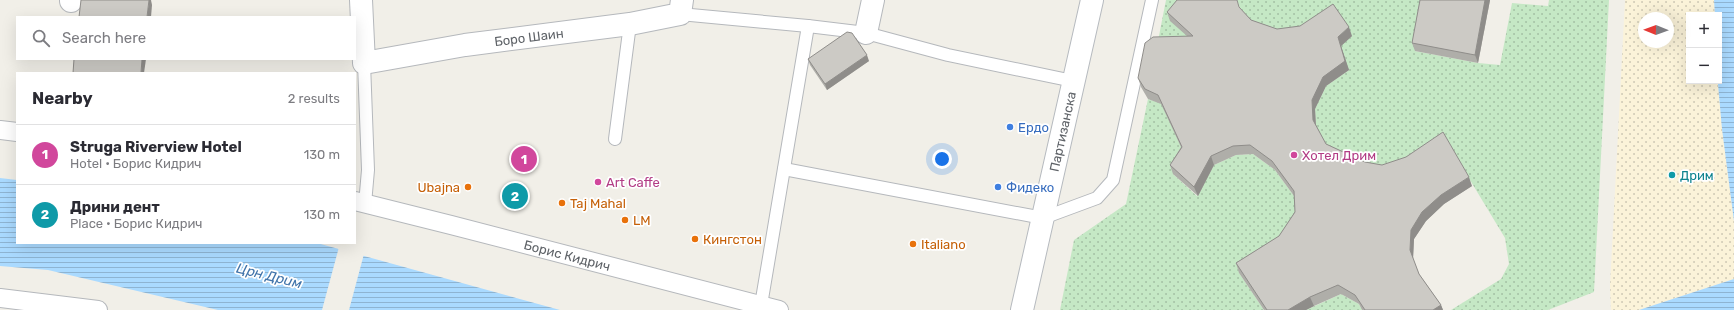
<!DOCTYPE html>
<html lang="en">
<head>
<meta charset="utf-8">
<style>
	:root { --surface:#fff; --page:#f7f7f7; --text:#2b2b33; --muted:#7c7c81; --line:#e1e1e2; --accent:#d93025 }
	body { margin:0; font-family:Rubik,sans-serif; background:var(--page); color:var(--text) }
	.controls { position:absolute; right:12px; top:12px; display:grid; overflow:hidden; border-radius:0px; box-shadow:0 4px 16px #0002 }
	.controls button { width:36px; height:36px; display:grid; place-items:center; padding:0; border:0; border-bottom:1px solid var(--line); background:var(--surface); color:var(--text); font:20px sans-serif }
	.compass { position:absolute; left:1638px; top:12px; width:36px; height:36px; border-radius:50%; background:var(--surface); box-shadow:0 4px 16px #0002; rotate:271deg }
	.you { position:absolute; left:942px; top:159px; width:14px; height:14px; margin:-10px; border:3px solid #fff; border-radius:50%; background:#1a73e8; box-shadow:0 0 0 6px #1a73e833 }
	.badge { display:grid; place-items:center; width:26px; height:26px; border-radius:50%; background:var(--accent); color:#fff; font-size:13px; font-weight:700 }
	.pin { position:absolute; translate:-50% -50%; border:2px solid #fff; box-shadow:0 1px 4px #0006 }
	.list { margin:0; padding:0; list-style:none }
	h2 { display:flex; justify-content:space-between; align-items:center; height:52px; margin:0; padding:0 16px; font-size:17px }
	h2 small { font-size:13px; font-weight:400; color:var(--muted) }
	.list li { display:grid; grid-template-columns:26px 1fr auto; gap:12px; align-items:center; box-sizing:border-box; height:60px; padding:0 16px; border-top:1px solid var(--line) }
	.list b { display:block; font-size:15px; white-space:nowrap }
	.list p { margin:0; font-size:13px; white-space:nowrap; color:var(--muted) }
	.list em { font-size:13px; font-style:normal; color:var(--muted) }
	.icon { flex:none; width:22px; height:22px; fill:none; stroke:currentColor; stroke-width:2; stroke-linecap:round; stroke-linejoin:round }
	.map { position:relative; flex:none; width:1734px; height:310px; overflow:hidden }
	.search { position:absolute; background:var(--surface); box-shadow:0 4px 16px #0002; left:16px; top:16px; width:340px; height:44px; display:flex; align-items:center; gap:10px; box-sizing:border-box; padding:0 14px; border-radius:0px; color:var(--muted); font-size:15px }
	.panel { position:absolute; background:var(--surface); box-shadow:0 4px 16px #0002; left:16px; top:72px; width:340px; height:172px; border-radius:0px }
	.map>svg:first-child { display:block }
</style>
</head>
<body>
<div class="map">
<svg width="1734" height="310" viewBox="0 0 1734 310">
	<defs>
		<pattern id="grass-dots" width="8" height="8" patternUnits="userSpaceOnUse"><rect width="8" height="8" fill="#c5e8c5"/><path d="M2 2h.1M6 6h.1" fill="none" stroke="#a3c0a4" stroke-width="1.8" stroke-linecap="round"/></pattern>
		<pattern id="sand-dots" width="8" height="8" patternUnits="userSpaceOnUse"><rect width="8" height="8" fill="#fbf3d9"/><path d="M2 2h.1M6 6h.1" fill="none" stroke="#cec8b4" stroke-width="1.8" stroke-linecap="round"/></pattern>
		<pattern id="water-rules" width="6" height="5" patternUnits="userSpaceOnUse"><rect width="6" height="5" fill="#aadaff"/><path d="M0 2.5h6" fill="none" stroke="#8eb4d2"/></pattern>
	</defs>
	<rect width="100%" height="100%" fill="#f1efe8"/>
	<g fill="url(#grass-dots)">
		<polygon points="1166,0 1188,0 1192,41 1157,46"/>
		<polygon points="1237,0 1424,0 1415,51 1478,63 1500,65 1512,3 1548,6 1549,0 1609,0 1594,292 1548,310 1451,310 1501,279 1509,264 1505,238 1447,142 1386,174 1330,153 1316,129 1315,109 1326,86 1349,70 1280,38 1243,16"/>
		<polygon points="1148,99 1163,104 1185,156 1173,174 1197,196 1214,165 1236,155 1253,154 1275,170 1297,200 1298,222 1239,273 1264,310 1060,310 1074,240 1126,204"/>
		<polygon points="1341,294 1359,304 1362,310 1306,310"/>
	</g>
	<path fill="url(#sand-dots)" fill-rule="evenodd" d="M 1625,0 L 1714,0 L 1715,15 L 1689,15 L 1689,81 L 1718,81 L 1722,129 L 1734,221 L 1734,279 L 1639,310 L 1611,310 L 1610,286 ZM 1644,18 L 1668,18 L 1668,42 L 1644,42 Z"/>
	<g fill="url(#water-rules)">
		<polygon points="1714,0 1734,0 1734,221 1722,129 1718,84 1719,15 1715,15"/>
		<polygon points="0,178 17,180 17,243 317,243 560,310 218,310 48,270 0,266"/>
		<polygon points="1734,279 1734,310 1639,310"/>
	</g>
	<polygon fill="#f1efe8" points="339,247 364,254 349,310 322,310"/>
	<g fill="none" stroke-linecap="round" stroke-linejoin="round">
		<g stroke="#b5b8bc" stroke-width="14">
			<g id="service">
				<polyline points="680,14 808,26 866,33 948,55 1073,81"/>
				<polyline points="364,63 368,170 365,204"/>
				<polyline points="615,139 630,24"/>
				<polyline points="784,169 1043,218 1097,198 1113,180 1152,0"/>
				<polyline points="761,305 808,26"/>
			</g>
		</g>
		<g stroke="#b5b8bc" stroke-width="20">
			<g id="pedestrian">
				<polyline points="0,130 17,132"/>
				<path id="s1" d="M 355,201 L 451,225 L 779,310"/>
				<polyline points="0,298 98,310"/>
			</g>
		</g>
		<g stroke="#b5b8bc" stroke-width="24">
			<g id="minor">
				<polyline points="71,0 71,1"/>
				<path id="s2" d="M 361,0 L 364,63 L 465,45 L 630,24 L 680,14 L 682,0"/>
				<polyline points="866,33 873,0"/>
			</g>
		</g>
		<g stroke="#b6babf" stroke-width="24">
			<g id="secondary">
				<path id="s3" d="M 1022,310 L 1092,0"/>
			</g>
		</g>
		<use href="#service" stroke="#fff" stroke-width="12"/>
		<use href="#pedestrian" stroke="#fff" stroke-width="18"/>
		<use href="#minor" stroke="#fff" stroke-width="22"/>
		<use href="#secondary" stroke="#fff" stroke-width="22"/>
	</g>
	<g fill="#afaea9">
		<polygon points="1420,0 1490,0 1478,63 1415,51 1412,43"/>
		<polygon points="1239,7 1251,20 1277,29 1352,36 1341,46 1349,70 1326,86 1315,109 1316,125 1326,144 1365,162 1472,186 1444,204 1426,221 1414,239 1413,259 1419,274 1441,305 1443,310 1362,310 1359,304 1341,294 1314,306 1306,310 1264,310 1239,273 1236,263 1279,236 1295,212 1294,196 1275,170 1253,154 1236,155 1214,165 1198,196 1173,174 1170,165 1181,147 1161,104 1148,99 1141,87 1138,78 1187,36 1170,21 1167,12"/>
		<polygon points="808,59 869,61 827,90 810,65"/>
	</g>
	<g fill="#8f8d8a">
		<polygon points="149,0 151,0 152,5 151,17 147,17"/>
		<polygon points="1485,0 1490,0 1478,63 1475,55"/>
		<polygon points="1349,27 1352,36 1341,46 1349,70 1326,86 1315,109 1316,129 1313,120 1312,100 1338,37"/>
		<polygon points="867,55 869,61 827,90 825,84"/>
		<polygon points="142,59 146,59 144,73 141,73"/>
		<polygon points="1211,156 1214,165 1198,196 1194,187"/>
		<polygon points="1469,177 1472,186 1444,204 1426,221 1414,239 1413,259 1410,250 1411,230 1422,212 1441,195"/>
		<polygon points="1310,297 1314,306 1306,310 1288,310"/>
		<polygon points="1441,305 1443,310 1433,310"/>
	</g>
	<g fill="#cccac5" stroke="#8f8d8a">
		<polygon points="81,0 149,0 147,17 79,17"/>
		<polygon points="1177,0 1237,0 1239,7 1251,20 1277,29 1300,26 1333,4 1349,27 1338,37 1345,61 1323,77 1312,100 1313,120 1326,144 1365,162 1382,165 1406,157 1443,132 1469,177 1441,195 1422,212 1411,230 1410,250 1419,274 1441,305 1433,310 1365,310 1355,295 1338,285 1310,297 1288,310 1267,310 1236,263 1279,236 1295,212 1294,191 1272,161 1250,145 1233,146 1211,156 1194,187 1170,165 1182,147 1158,95 1145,89 1138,78 1145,43 1153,37 1193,36 1167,12"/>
		<polygon points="1420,0 1485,0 1475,55 1412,43"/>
		<polygon points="847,32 852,33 867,55 825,84 808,59"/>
		<polygon points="74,59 142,59 141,73 73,73"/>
	</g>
	<g fill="#3f7fe0" stroke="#fff" stroke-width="1.5">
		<circle cx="1010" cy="127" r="4"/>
		<circle cx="998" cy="187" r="4"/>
	</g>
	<g fill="#d1479c" stroke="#fff" stroke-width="1.5">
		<circle cx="1294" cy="155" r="4"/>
		<circle cx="598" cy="182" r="4"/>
	</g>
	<circle fill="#0f9aa8" stroke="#fff" stroke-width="1.5" cx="1672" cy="175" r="4"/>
	<g fill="#e8710a" stroke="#fff" stroke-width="1.5">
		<circle cx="468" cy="187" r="4"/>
		<circle cx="562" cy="203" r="4"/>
		<circle cx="625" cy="220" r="4"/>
		<circle cx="695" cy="239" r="4"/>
		<circle cx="913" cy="244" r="4"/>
	</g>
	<g text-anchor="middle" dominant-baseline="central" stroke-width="3.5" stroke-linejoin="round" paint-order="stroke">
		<g font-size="13" fill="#5f6368" stroke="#fff">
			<text stroke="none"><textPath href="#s2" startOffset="230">Боро Шаин</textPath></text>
			<text stroke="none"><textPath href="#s3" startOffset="183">Партизанска</textPath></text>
			<text stroke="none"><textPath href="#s1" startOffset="219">Борис Кидрич</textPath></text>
		</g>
		<g font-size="13" fill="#366cbe" stroke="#fff" text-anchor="start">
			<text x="1018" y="127">Ердо</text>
			<text x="1006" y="187">Фидеко</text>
		</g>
		<g font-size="13" fill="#b23c85" stroke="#fff" text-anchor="start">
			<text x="1302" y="155">Хотел Дрим</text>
			<text x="606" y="182">Art Caffe</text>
		</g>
		<g font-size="13" fill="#0d838f" stroke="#fff" text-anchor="start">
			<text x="1680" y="175">Дрим</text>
		</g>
		<g font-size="13" fill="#c56008" stroke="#fff" text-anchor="start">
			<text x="460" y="187" text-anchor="end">Ubajna</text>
			<text x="570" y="203">Taj Mahal</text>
			<text x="633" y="220">LM</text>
			<text x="703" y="239">Кингстон</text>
			<text x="921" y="244">Italiano</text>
		</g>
		<g font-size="14" font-style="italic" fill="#4174aa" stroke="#fff">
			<text transform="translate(269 276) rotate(14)">Црн Дрим</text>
		</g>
	</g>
</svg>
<div class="controls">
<button>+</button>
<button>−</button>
</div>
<svg class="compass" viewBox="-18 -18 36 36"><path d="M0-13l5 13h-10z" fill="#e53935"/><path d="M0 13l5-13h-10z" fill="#7c7c81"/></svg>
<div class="you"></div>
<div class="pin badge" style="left:524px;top:159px;background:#d1479c">1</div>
<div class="pin badge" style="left:515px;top:196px;background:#0f9aa8">2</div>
<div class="search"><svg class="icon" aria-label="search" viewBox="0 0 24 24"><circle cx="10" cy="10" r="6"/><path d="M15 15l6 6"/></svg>Search here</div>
<section class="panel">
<h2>Nearby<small>2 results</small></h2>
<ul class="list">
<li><span class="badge" style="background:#d1479c">1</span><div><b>Struga Riverview Hotel</b><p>Hotel · Борис Кидрич</p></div><em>130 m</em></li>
<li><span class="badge" style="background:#0f9aa8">2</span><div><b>Дрини дент</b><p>Place · Борис Кидрич</p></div><em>130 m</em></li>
</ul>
</section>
</div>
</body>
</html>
